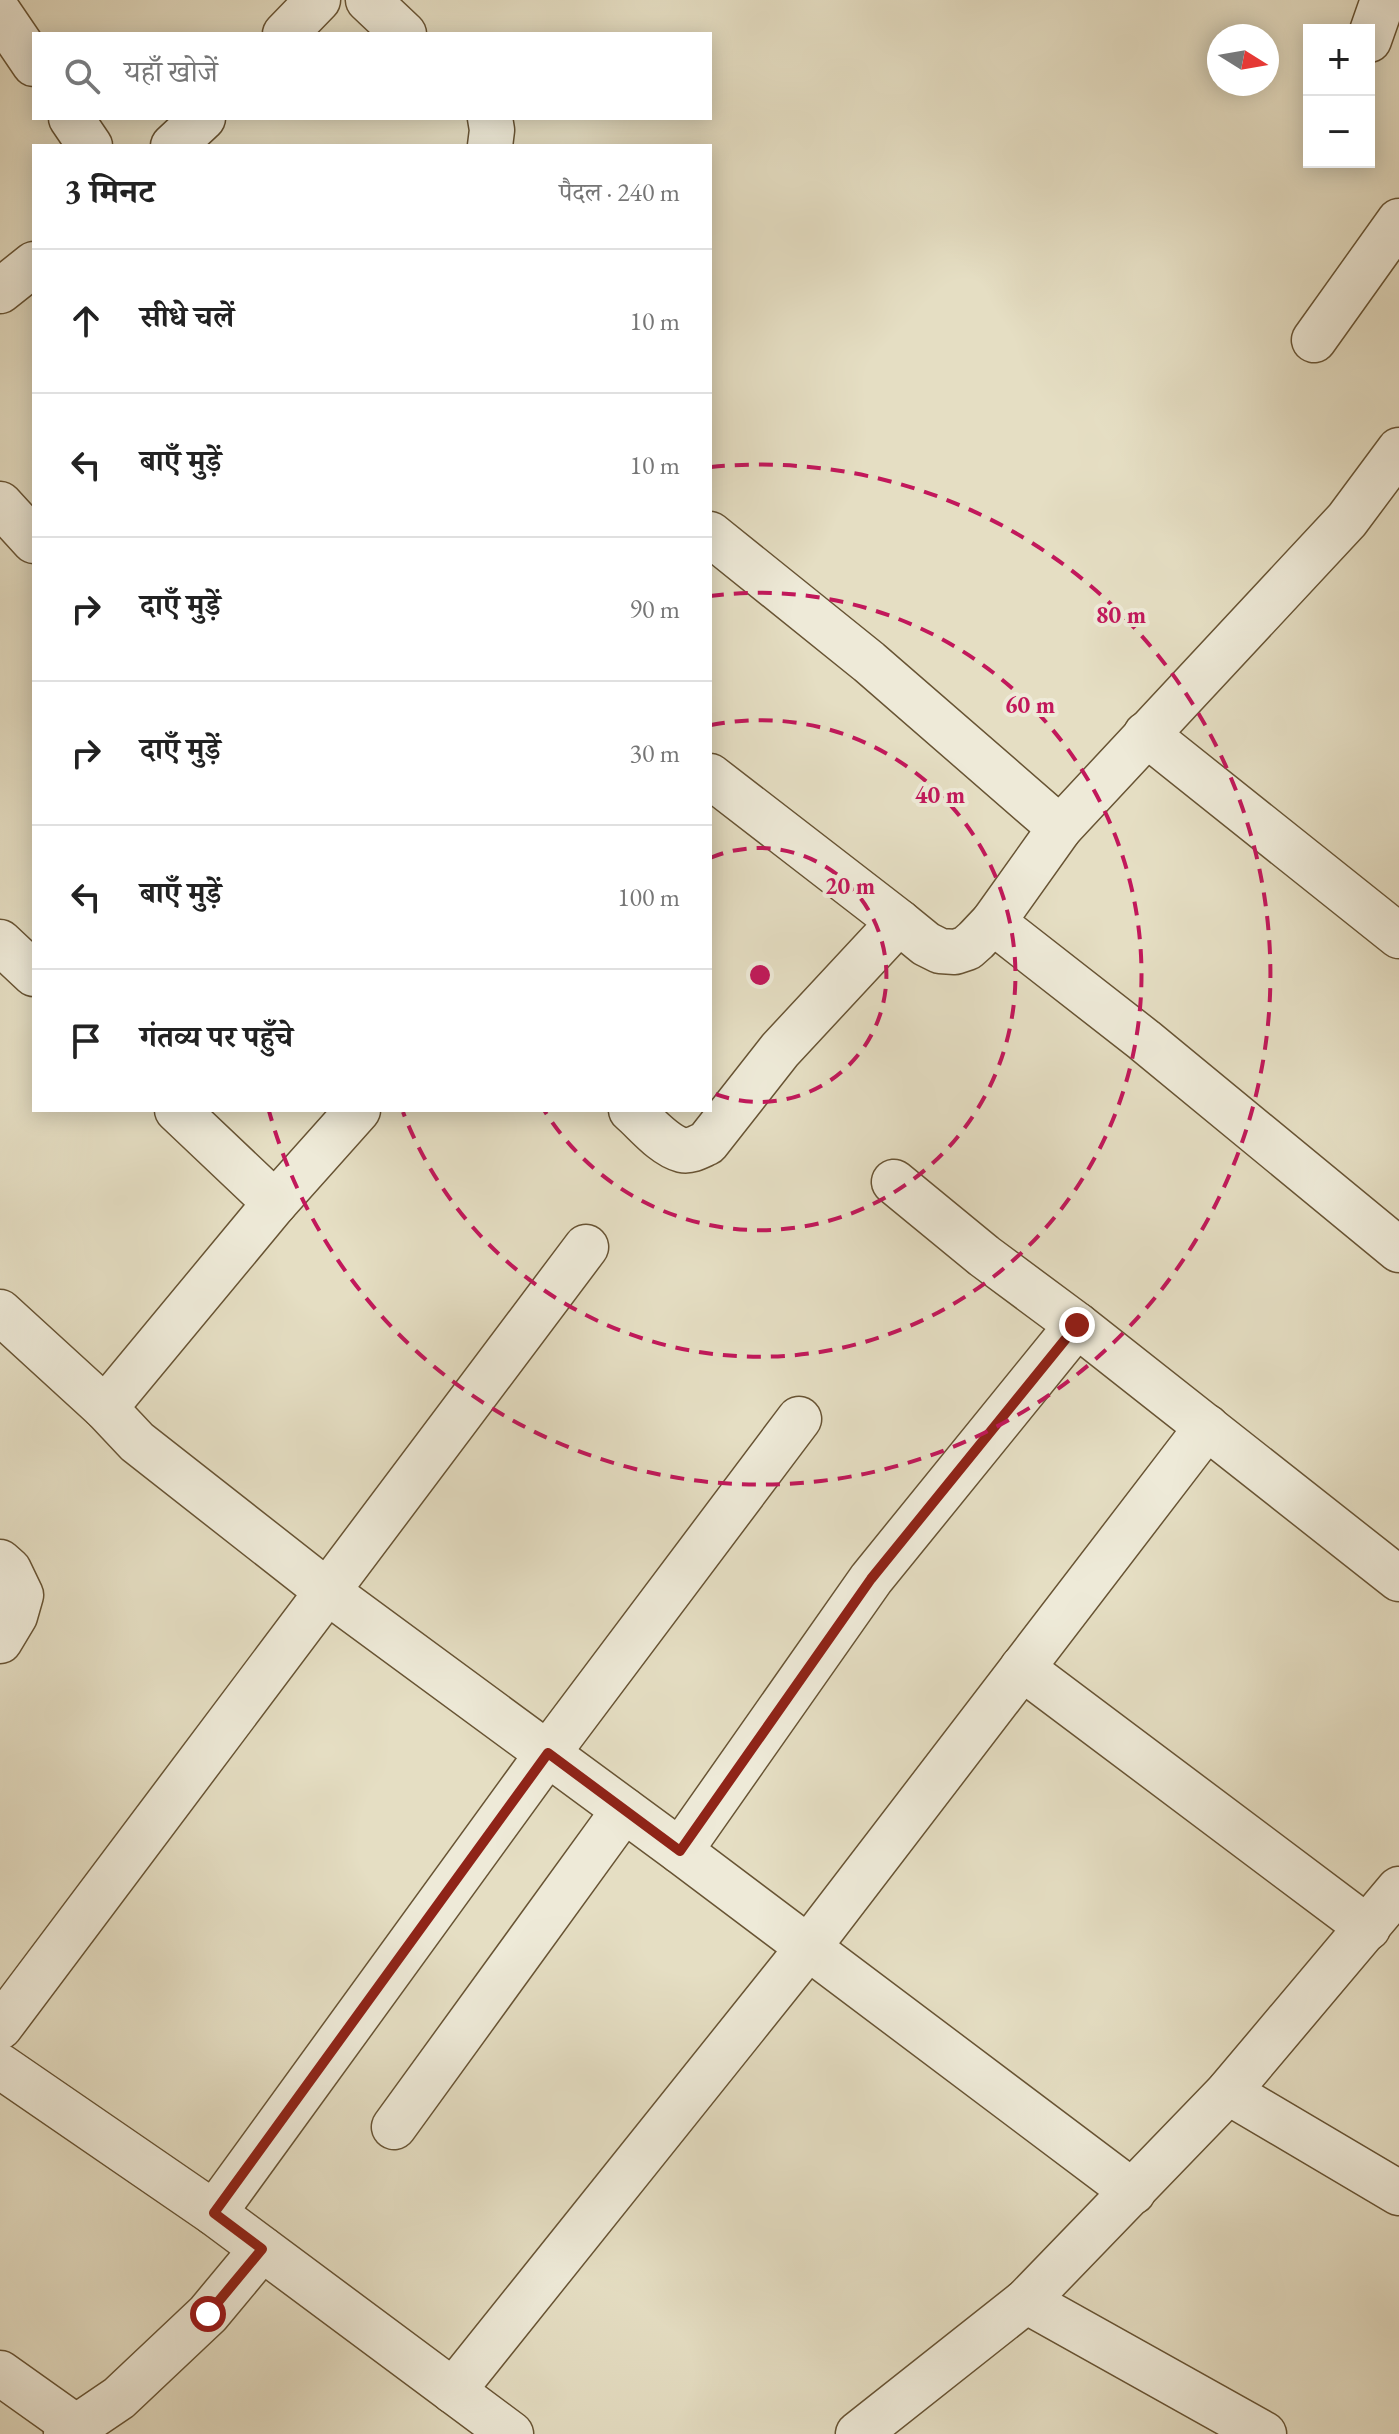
<!DOCTYPE html>
<html lang="hi">
<head>
<meta charset="utf-8">
<style>
	:root { --surface:#fff; --page:#f6f6f6; --text:#222; --muted:#767676; --line:#e0e0e0 }
	body { margin:0; font-family:"EB Garamond","Noto Serif Devanagari",serif; background:var(--page); color:var(--text) }
	.controls { position:absolute; right:24px; top:24px; display:grid; overflow:hidden; border-radius:0px; box-shadow:0 4px 20px #0003 }
	.controls button { width:72px; height:72px; display:grid; place-items:center; padding:0; border:0; border-bottom:2px solid var(--line); background:var(--surface); color:var(--text); font:40px sans-serif }
	.compass { position:absolute; left:1207px; top:24px; width:72px; height:72px; border-radius:50%; background:var(--surface); box-shadow:0 4px 20px #0003; rotate:101deg }
	.stop { position:absolute; width:24px; height:24px; margin:-18px; border:6px solid #8f2418; border-radius:50%; background:#fff }
	.stop.end { background:#8f2418; border-color:#fff; box-shadow:0 2px 8px #0008 }
	.list { margin:0; padding:0; list-style:none }
	h2 { display:flex; justify-content:space-between; align-items:center; height:104px; margin:0; padding:0 32px; font-size:34px }
	h2 small { font-size:26px; font-weight:400; color:var(--muted) }
	.list li { display:grid; grid-template-columns:52px 1fr auto; gap:24px; align-items:center; box-sizing:border-box; height:144px; padding:0 32px; border-top:2px solid var(--line) }
	.list b { display:block; font-size:30px; white-space:nowrap }
	.list em { font-size:26px; font-style:normal; color:var(--muted) }
	.icon { flex:none; width:44px; height:44px; fill:none; stroke:currentColor; stroke-width:2; stroke-linecap:round; stroke-linejoin:round }
	.map { position:relative; flex:none; width:1399px; height:2434px; overflow:hidden }
	.search { position:absolute; background:var(--surface); box-shadow:0 4px 20px #0003; left:32px; top:32px; width:680px; height:88px; display:flex; align-items:center; gap:20px; box-sizing:border-box; padding:0 28px; border-radius:0px; color:var(--muted); font-size:30px }
	.panel { position:absolute; background:var(--surface); box-shadow:0 4px 20px #0003; left:32px; top:144px; width:680px; height:968px; border-radius:0px }
	.map>svg:first-child { display:block }
</style>
</head>
<body>
<div class="map">
<svg width="1399" height="2434" viewBox="0 0 1399 2434">
	<rect width="100%" height="100%" fill="#e5dec3"/>
	<filter id="stains"><feTurbulence type="fractalNoise" baseFrequency=".0025" numOctaves="4"/><feColorMatrix values="0 0 0 0 .2 0 0 0 0 .09 0 0 0 0 .02 0 0 0 .5 -.17"/></filter>
	<radialGradient id="worn" r=".72"><stop offset=".6" stop-color="#630" stop-opacity="0"/><stop offset="1" stop-color="#630" stop-opacity=".3"/></radialGradient>
	<g fill="none" stroke-linecap="round" stroke-linejoin="round">
		<g stroke="#685434" stroke-width="47">
			<g id="minor">
				<polyline points="368,0 404,34"/>
				<polyline points="0,14 34,64"/>
				<polyline points="285,34 318,0"/>
				<polyline points="1369,40 1383,0"/>
				<polyline points="71,118 90,146"/>
				<polyline points="490,118 492,130 490,146"/>
				<polyline points="173,146 203,118"/>
				<polyline points="0,291 34,264"/>
				<polyline points="1314,340 1399,221"/>
				<polyline points="0,504 34,541"/>
				<polyline points="710,534 869,662 1060,828"/>
				<polyline points="1146,734 1399,936"/>
				<polyline points="899,922 926,944 940,951 955,952 967,948 976,940 993,922 1060,828 1347,520 1399,450"/>
				<polyline points="993,922 1144,1040 1399,1250"/>
				<polyline points="0,942 34,974"/>
				<polyline points="177,1110 275,1203"/>
				<path d="M 631,1110 C 645,1122 663,1145 682,1150 C 691,1152 700,1146 707,1143 L 780,1050 L 899,922 L 710,776"/>
				<polyline points="894,1182 984,1256 1077,1325 1399,1579"/>
				<polyline points="0,1312 105,1408 137,1442 328,1592 680,1851 1133,2192"/>
				<polyline points="105,1408 275,1203 358,1110"/>
				<polyline points="0,1562 9,1570 21,1595 15,1616 0,1641"/>
				<polyline points="1022,1668 1368,1928"/>
				<polyline points="680,1851 871,1579 1077,1325"/>
				<polyline points="0,2027 586,1247"/>
				<polyline points="0,2066 214,2213 511,2434"/>
				<polyline points="1228,2092 1399,2193"/>
				<polyline points="394,2127 624,1810"/>
				<polyline points="214,2213 548,1753 799,1419"/>
				<polyline points="1026,2301 1264,2434"/>
				<polyline points="0,2373 76,2427"/>
				<polyline points="453,2391 807,1949 1207,1427"/>
				<polyline points="66,2434 119,2398 208,2314 262,2249"/>
			</g>
		</g>
		<g stroke="#685434" stroke-width="47">
			<polyline id="tertiary" points="858,2434 1026,2301 1228,2092 1399,1889"/>
		</g>
		<use href="#minor" stroke="#eeead8" stroke-width="44"/>
		<use href="#tertiary" stroke="#eeead8" stroke-width="44"/>
	</g>
	<g fill="none" stroke-linecap="round" stroke-linejoin="round">
		<polyline stroke="#8f2418" stroke-width="10" points="208,2314 262,2249 214,2213 548,1753 680,1851 871,1579 1077,1325"/>
	</g>
	<g fill="none" stroke="#c2185b" stroke-width="4" stroke-dasharray="14 10">
		<path d="M710 858A127 127 0 1 1 710 1092"/>
		<path d="M711 725A255 255 0 1 1 544 1110"/>
		<path d="M710 596A382 382 0 1 1 403 1112"/>
		<path d="M711 467A510 510 0 1 1 269 1111"/>
	</g>
	<circle cx="760" cy="975" r="12" fill="#c2185b" stroke="#eeead8" stroke-width="4"/>
	<g font-size="24" text-anchor="middle" font-weight="bold" fill="#c2185b" stroke="#eeead8" stroke-width="8" stroke-linejoin="round" paint-order="stroke">
		<text x="1121" y="623">80 m</text>
		<text x="1030" y="713">60 m</text>
		<text x="940" y="803">40 m</text>
		<text x="850" y="894">20 m</text>
	</g>
	<rect width="100%" height="100%" filter="url(#stains)"/>
	<rect width="100%" height="100%" fill="url(#worn)"/>
</svg>
<div class="controls">
<button>+</button>
<button>−</button>
</div>
<svg class="compass" viewBox="-18 -18 36 36"><path d="M0-13l5 13h-10z" fill="#e53935"/><path d="M0 13l5-13h-10z" fill="#767676"/></svg>
<div class="stop" style="left:208px;top:2314px"></div>
<div class="stop end" style="left:1077px;top:1325px"></div>
<div class="search"><svg class="icon" aria-label="search" viewBox="0 0 24 24"><circle cx="10" cy="10" r="6"/><path d="M15 15l6 6"/></svg>यहाँ खोजें</div>
<section class="panel">
<h2>3 मिनट<small>पैदल · 240 m</small></h2>
<ul class="list">
<li><svg class="icon" aria-label="ahead" viewBox="0 0 24 24"><path d="M12 20V5M6 11l6-6 6 6"/></svg><div><b>सीधे चलें</b></div><em>10 m</em></li>
<li><svg class="icon" aria-label="left" viewBox="0 0 24 24"><path d="M17 20v-9H6M10 6l-5 5 5 5"/></svg><div><b>बाएँ मुड़ें</b></div><em>10 m</em></li>
<li><svg class="icon" aria-label="right" viewBox="0 0 24 24"><path d="M7 20v-9h11M14 6l5 5-5 5"/></svg><div><b>दाएँ मुड़ें</b></div><em>90 m</em></li>
<li><svg class="icon" aria-label="right" viewBox="0 0 24 24"><path d="M7 20v-9h11M14 6l5 5-5 5"/></svg><div><b>दाएँ मुड़ें</b></div><em>30 m</em></li>
<li><svg class="icon" aria-label="left" viewBox="0 0 24 24"><path d="M17 20v-9H6M10 6l-5 5 5 5"/></svg><div><b>बाएँ मुड़ें</b></div><em>100 m</em></li>
<li><svg class="icon" aria-label="arrive" viewBox="0 0 24 24"><path d="M6 21V4h12l-3 4 3 4H6"/></svg><div><b>गंतव्य पर पहुँचे</b></div></li>
</ul>
</section>
</div>
</body>
</html>
